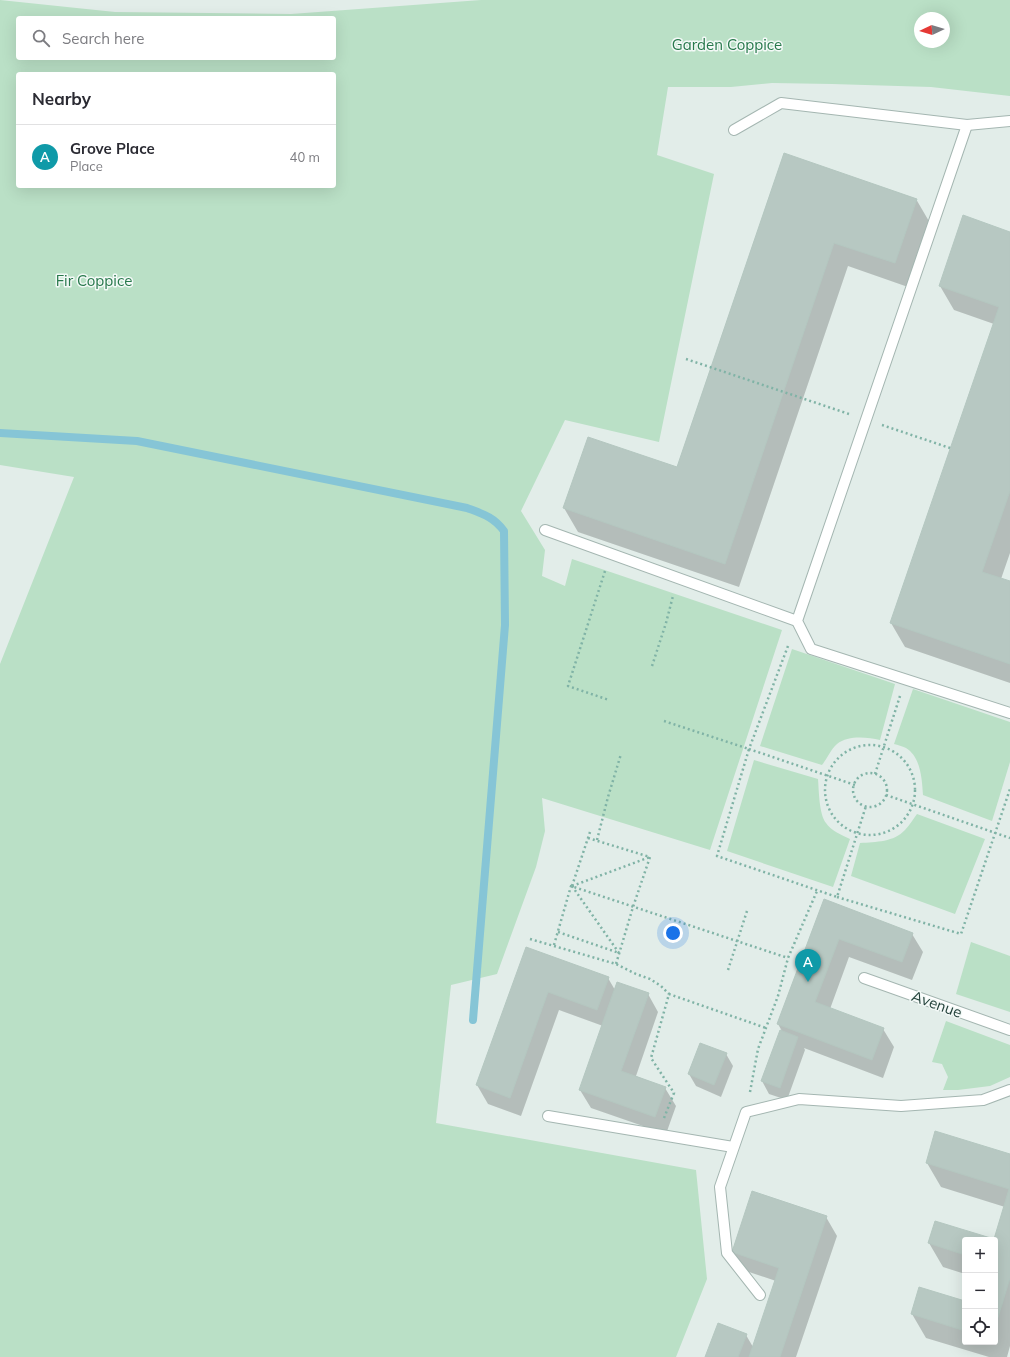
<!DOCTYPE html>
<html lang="en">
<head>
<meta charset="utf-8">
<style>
	:root { --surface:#fff; --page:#f7f7f7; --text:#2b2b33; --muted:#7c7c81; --line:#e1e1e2; --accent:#ea580c }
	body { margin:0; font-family:Mulish,sans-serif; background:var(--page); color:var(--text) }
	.controls { position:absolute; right:12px; bottom:12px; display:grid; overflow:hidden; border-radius:4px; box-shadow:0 4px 16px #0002 }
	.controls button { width:36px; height:36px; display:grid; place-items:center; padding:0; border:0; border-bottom:1px solid var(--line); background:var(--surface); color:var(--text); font:20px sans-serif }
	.compass { position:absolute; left:914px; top:12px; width:36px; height:36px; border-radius:50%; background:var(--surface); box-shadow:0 4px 16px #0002; rotate:266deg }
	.you { position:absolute; left:673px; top:933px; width:14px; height:14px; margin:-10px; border:3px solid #fff; border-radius:50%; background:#1a73e8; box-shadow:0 0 0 6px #1a73e833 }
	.badge { display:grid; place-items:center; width:26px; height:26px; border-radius:50%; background:var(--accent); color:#fff; font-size:13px; font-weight:700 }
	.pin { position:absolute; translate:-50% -33px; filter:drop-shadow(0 1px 2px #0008) }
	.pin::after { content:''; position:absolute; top:21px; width:14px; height:12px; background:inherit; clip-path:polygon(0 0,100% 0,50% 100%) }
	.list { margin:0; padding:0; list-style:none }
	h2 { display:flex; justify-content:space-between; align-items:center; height:52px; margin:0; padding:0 16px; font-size:17px }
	h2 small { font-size:13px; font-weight:400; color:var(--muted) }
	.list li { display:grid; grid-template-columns:26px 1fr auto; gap:12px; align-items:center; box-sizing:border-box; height:64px; padding:0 16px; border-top:1px solid var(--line) }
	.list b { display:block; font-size:15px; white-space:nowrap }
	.list p { margin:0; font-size:13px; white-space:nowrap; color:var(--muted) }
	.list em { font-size:13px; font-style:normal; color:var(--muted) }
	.icon { flex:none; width:22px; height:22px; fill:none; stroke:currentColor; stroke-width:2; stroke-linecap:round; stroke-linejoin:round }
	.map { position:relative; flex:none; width:1010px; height:1357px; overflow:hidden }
	.search { position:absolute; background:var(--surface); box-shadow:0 4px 16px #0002; left:16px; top:16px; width:320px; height:44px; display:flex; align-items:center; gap:10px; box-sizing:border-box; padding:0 14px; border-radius:4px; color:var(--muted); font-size:15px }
	.panel { position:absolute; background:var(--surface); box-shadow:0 4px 16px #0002; left:16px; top:72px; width:320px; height:116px; border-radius:4px }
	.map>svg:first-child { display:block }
</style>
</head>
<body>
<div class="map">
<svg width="1010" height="1357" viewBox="0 0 1010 1357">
	<rect width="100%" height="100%" fill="#e2ede9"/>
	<g fill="#bae0c6" fill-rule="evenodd">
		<path d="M 0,0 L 115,12 L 291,14 L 481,0 L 1010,0 L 1010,96 L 931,87 L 832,84 L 772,83 L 731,87 L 668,87 L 657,155 L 714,174 L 659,442 L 565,420 L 521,511 L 545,550 L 542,576 L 565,586 L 572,559 L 782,630 L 710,850 L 542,798 L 545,831 L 536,867 L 497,974 L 451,985 L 436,1123 L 696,1170 L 707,1279 L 676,1357 L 0,1357 L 0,664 L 74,477 L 0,465 ZM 18,18 L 334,18 L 334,58 L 18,58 ZM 920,18 L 944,18 L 944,42 L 920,42 ZM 18,74 L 334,74 L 334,186 L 18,186 Z"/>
		<path d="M 792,649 L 895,684 L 880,740 C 867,737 848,735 837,744 C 831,749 827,759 822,765 L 760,746 Z"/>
		<path d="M 913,689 L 1010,722 L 1010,762 L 992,821 L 923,795 C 922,780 921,757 906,748 C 902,746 898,745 894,744 Z"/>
		<path d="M 754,760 L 818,779 C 819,791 819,814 826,823 C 831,831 842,835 850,839 L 833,887 L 727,851 Z"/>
		<path d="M 917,814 L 985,839 L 955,914 L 851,876 L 860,843 C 876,842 894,842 905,830 C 910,825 913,819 917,814 Z"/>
		<polygon points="971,942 1010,956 1010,1012 956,994"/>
		<polygon points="946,1021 1010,1045 1010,1077 990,1086 958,1090 943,1090 948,1077 942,1064 932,1062"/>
	</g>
	<g fill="#0003">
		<polygon points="784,154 916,199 930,223 908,287 848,266 739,587 578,532 564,508 677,468"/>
		<polygon points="1010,233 1010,553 1001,579 1010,582 1010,683 905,647 891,623 994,324 954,310 940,286"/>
		<polygon points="824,901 912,934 923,952 912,980 849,957 830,1009 883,1029 894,1047 883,1078 804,1048 805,1050 787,1100 769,1094 762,1081 783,1033 778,1024"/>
		<polygon points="527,948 608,978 615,990 648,994 658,1012 636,1076 665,1088 676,1106 666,1134 591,1108 580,1090 603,1026 559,1010 521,1116 488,1104 477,1085"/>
		<polygon points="726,1054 733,1066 721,1097 696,1086 689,1074"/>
		<polygon points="1010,1156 1010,1346 1007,1357 989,1357 926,1338 912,1314 965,1302 965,1342 995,1342 994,1240 1005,1207 941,1187 927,1163"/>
		<polygon points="826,1217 837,1236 796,1357 706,1357 746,1335 753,1347 776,1281 743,1270 733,1252"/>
		<polygon points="936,1222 994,1240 965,1240 965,1274 943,1267 929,1243"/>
	</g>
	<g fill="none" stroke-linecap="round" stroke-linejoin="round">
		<path stroke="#86c5d6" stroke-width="8" d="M 0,433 L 137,441 L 467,508 C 483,514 494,517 504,531 L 505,625 L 473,1020"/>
	</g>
	<g fill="#b7c8c2" stroke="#b4c7c0">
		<polygon points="784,153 917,199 895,263 834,243 725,564 563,508 588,437 677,467"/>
		<polygon points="963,215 1010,232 1010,491 982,572 1010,581 1010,664 890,623 999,307 939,286"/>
		<polygon points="824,899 913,933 902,962 839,939 815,1002 884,1028 872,1060 777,1024"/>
		<polygon points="526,947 609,977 597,1010 548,992 510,1098 476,1085"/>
		<polygon points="617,982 649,993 621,1071 666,1087 655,1117 579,1090"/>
		<polygon points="780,1030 798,1037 780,1088 761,1081"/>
		<polygon points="700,1043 727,1053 714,1085 688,1074"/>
		<polygon points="935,1131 1010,1154 1010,1278 995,1327 995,1240 965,1240 965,1255 928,1243 935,1221 994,1239 1009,1189 926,1163"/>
		<polygon points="752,1191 827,1216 780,1357 749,1357 779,1268 732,1252"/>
		<polygon points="919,1287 965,1301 965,1331 911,1314"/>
		<polygon points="718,1323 747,1334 738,1357 705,1357"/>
	</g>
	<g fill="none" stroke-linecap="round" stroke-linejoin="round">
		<g stroke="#a4b6b1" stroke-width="12">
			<g id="lane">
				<polyline points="967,125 797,621 811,649 1010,713"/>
				<polyline points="734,130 781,103 967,125 1010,121"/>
				<polyline points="545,530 797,621"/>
				<polyline points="864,978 1010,1030"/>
				<polyline points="548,1116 733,1147"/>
				<polyline points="760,1295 727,1253 720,1187 746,1112 799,1099 901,1106 983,1100 1010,1090"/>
			</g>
		</g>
		<g stroke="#80b3a6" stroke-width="2.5" stroke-dasharray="2 3" stroke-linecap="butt">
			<polyline points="686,359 849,414"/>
			<polyline points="882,425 950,448"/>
			<polyline points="605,571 568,686 609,700"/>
			<polyline points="788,646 749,749 855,785"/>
			<polyline points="652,666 666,623 673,596"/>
			<polyline points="664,721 749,749 717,856 837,897 866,806"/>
			<circle cx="870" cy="790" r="45"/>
			<circle cx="870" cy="790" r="17"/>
			<polyline points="875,774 900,696"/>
			<polyline points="886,795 1010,838"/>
			<polyline points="588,838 650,857 633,907 616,964"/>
			<polyline points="597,840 608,797 621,754"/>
			<polyline points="572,886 650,857"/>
			<polyline points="572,886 619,953"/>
			<polyline points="572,886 590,832"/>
			<polyline points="837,897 961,934 1010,789"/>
			<polyline points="558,932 619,953"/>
			<polyline points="530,939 616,964 636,974 650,979 661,986 669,994"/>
			<polyline points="554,945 571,886 788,958"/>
			<polyline points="728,970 747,911"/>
			<polyline points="750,1092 758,1049 778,996 788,958 817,891"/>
			<polyline points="664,1118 674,1093 651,1058 669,994 766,1028"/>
		</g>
		<use href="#lane" stroke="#fff" stroke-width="10"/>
	</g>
	<g text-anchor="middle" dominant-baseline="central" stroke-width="3" stroke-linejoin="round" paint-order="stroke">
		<g font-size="15" fill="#28794c" stroke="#f3f9f7">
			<text x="727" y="44">Garden Coppice</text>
			<text x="94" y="280">Fir Coppice</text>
		</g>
		<g font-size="15" fill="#214039" stroke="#f3f9f7">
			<text transform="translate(937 1004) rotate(20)">Avenue</text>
		</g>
	</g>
</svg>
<div class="controls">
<button>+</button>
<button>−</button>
<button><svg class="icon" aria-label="locate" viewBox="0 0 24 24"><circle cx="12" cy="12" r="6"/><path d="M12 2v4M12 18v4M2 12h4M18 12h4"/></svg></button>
</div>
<svg class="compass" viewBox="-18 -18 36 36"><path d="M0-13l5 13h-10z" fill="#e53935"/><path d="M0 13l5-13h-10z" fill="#7c7c81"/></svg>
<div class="you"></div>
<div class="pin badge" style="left:808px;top:982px;background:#0f9aa8">A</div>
<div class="search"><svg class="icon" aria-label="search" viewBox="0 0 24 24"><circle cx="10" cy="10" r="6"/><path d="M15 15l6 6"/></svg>Search here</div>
<section class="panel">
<h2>Nearby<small></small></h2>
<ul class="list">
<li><span class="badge" style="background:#0f9aa8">A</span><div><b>Grove Place</b><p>Place</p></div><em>40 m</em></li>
</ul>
</section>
</div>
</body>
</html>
